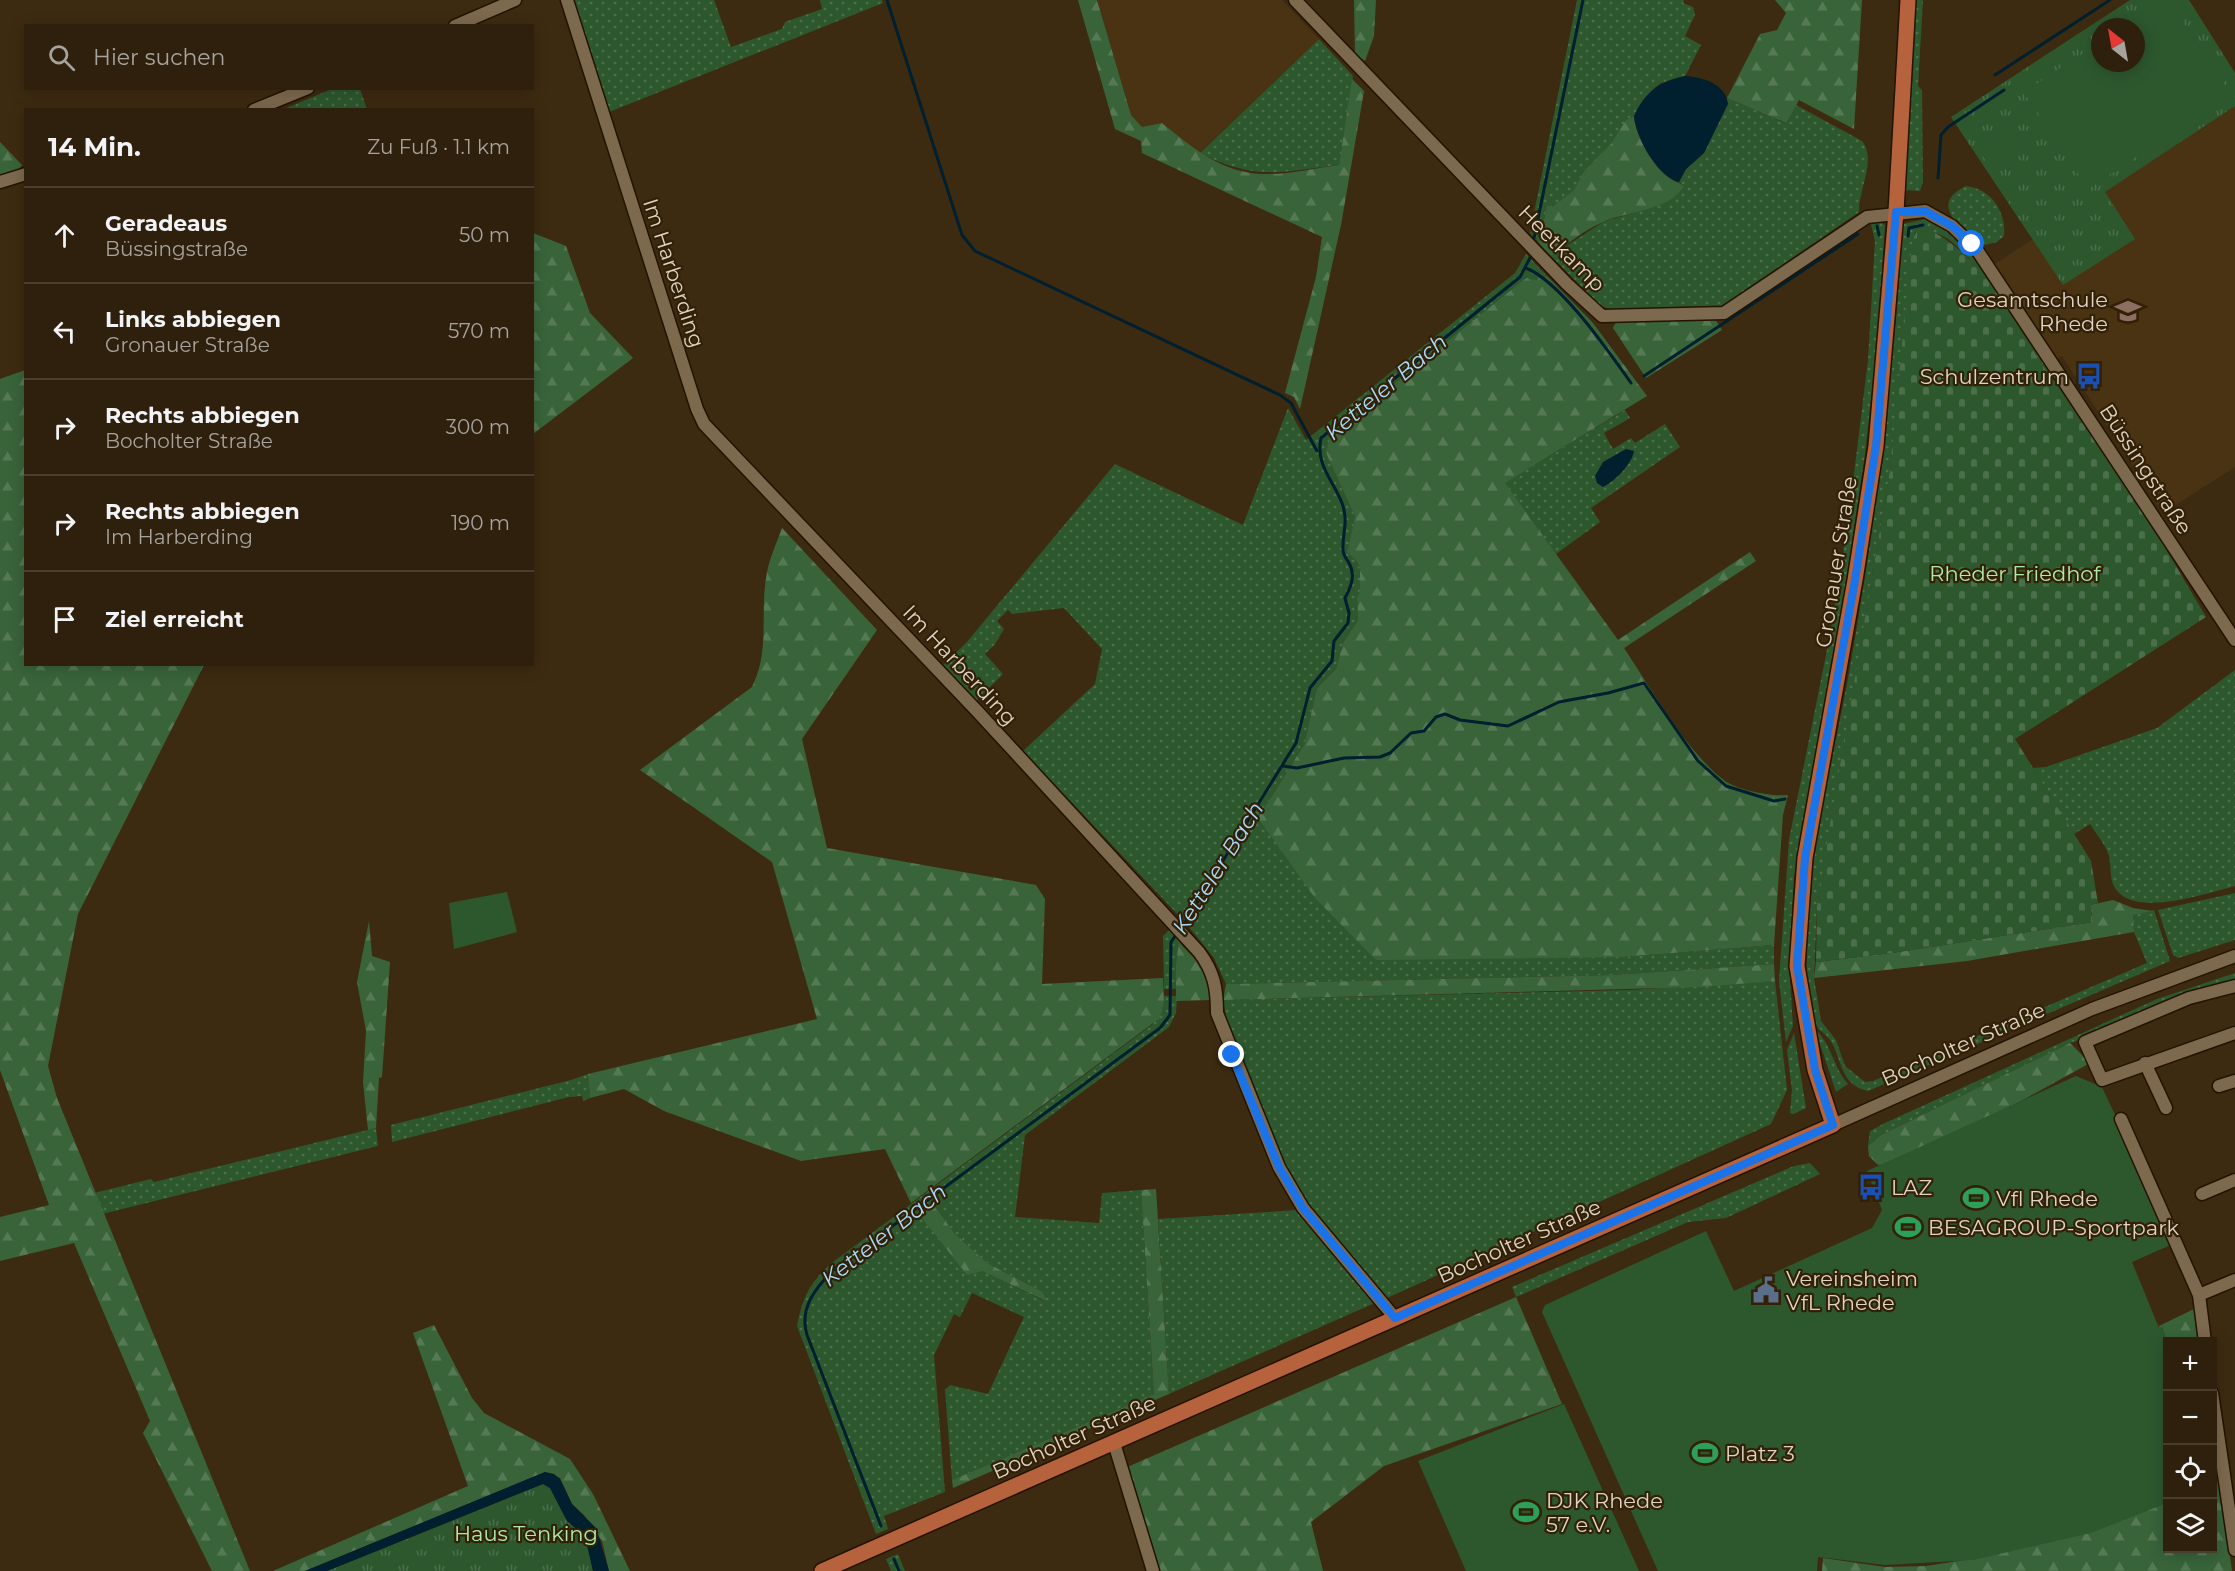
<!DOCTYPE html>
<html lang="de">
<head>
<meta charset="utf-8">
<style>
	:root { --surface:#2e200d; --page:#362816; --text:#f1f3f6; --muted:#a7a39d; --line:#493e2e }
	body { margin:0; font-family:Montserrat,sans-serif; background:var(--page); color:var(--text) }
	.controls { position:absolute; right:18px; bottom:18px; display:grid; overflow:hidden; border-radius:0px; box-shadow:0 3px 15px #0003 }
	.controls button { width:54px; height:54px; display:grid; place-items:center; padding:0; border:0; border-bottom:2px solid var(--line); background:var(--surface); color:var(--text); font:30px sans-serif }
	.compass { position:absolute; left:2091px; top:18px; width:54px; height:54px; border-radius:50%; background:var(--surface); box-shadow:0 3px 15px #0003; rotate:329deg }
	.stop { position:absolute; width:18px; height:18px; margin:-14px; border:4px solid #1a73e8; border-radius:50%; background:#fff }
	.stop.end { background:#1a73e8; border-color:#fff; box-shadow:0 2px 6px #0008 }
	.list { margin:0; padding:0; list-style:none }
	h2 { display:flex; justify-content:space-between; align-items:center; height:78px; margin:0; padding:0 24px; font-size:26px }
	h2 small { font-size:20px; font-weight:400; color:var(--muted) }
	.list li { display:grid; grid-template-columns:39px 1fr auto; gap:18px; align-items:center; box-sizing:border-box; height:96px; padding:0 24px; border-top:2px solid var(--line) }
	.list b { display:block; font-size:22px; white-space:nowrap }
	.list p { margin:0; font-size:20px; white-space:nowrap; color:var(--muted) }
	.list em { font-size:20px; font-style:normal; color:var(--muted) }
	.icon { flex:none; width:33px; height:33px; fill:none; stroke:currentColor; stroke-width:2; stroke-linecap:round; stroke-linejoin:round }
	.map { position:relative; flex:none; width:2235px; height:1571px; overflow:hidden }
	.search { position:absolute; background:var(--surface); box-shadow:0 3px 15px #0003; left:24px; top:24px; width:510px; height:66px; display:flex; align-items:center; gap:15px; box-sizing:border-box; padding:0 21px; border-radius:0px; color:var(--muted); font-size:22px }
	.panel { position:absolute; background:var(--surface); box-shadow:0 3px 15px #0003; left:24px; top:108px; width:510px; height:558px; border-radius:0px }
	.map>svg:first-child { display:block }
</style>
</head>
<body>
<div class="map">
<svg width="2235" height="1571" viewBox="0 0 2235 1571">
	<defs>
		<pattern id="grass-dots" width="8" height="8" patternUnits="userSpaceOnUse" patternTransform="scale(1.5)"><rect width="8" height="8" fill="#2d582e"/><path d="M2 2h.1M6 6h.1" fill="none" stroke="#4b6f4b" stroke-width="1.8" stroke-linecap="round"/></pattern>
		<pattern id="forest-firs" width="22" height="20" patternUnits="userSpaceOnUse" patternTransform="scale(1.5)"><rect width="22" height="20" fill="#39643a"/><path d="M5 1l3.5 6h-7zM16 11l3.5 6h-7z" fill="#557955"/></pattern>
		<pattern id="cemetery-stones" width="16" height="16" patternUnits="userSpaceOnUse" patternTransform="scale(1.5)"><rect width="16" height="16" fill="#2d582e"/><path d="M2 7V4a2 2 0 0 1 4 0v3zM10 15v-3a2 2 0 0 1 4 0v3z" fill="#4b6f4b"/></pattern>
		<pattern id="park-tufts" width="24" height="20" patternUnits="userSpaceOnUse" patternTransform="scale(1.5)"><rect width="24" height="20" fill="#2d582e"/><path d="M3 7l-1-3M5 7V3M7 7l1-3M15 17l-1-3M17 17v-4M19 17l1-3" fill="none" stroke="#4b6f4b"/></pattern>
	</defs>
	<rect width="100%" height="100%" fill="#3d2b11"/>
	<g fill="#493312">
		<polygon points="1097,0 1282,0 1319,39 1199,153 1162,123 1142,127 1131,115"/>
		<polygon points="2235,106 2235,467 2163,513 2062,356 2054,361 1992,266"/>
	</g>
	<g fill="url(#grass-dots)" fill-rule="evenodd">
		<polygon points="574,0 714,0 731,47 782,29 785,22 822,9 820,0 882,0 883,3 609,112"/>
		<polygon points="1577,0 1684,0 1683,3 1693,7 1695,15 1685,36 1701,45 1685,76 1661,83 1653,89 1634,116 1626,120 1612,144 1584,171 1574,190 1552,207 1547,205 1539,243 1530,233"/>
		<polygon points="1915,0 1923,0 1918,86 1922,90 1923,181 1920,191 1905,190"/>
		<path d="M 1319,39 L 1353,76 L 1339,165 C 1280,172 1256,181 1200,153 Z"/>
		<polygon points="334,88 360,89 367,109 284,109"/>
		<path d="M 1727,98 L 1785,123 L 1796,105 L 1862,141 C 1877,160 1858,190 1859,212 L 1722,306 L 1611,310 L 1600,305 L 1551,256 L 1603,222 L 1655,206 L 1684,186 L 1679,182 L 1686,169 L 1704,153 L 1727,104 Z"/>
		<path d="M 1966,186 C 1991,189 2006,211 2004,236 L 1997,242 L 1985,245 C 1964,231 1926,205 1966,186 Z"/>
		<path d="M 1926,219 L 1945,229 L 1969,248 L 2052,369 L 2047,372 C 2027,342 1971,244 1938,234 C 1932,232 1922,233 1915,232 L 1890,470 L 1817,907 L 1814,978 L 1821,1021 L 1836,1040 L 1845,1066 L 1865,1082 L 1873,1081 L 2147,963 L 2134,932 L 2133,915 L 2154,910 L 2170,961 L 1868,1091 C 1842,1086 1842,1062 1832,1043 C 1828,1035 1819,1031 1814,1023 C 1808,1013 1808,991 1807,978 C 1802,869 1834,762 1852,656 C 1877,512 1894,369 1903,224 Z"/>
		<polygon points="1876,220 1885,225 1877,343 1865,454 1842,609 1794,877 1789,963 1793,1026 1786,1042 1779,981 1789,840 1829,640 1848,523 1868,360 1875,241 1871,224"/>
		<polygon points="1526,254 1547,276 1326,453 1355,517 1347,552 1358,563 1360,572 1360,591 1357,598 1358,620 1343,643 1336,669 1317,688 1304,745 1258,818 1623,957 1774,945 1774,964 1613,975 1226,984 1214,958 1185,922 1023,751 1095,684 1102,649 1064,608 1012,614 1008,610 997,621 1004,629 995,644 985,654 1003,674 976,701 943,665 966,643 1115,464 1243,525 1288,408 1306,440 1515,273"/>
		<polygon points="1625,410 1630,418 1604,433 1613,449 1631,438 1635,443 1665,424 1680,447 1591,508 1600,522 1556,554 1504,483"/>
		<path d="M 2235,670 L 2235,886 C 2207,893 2128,921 2113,884 C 2110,876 2111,865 2109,856 C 2106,845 2096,834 2090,824 L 2074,834 L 2033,768 L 2046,767 L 2157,728 Z"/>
		<polygon points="2235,893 2235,940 2178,958 2173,955 2158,910"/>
		<polygon points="1171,928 1181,939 1176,964 1177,989 1164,989 1163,936"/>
		<path d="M 2235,973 L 2235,980 C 2198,992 2161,1004 2125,1018 C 2106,1026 2090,1037 2070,1043 L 1881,1135 L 1868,1146 L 1870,1131 L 1885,1123 L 2157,999 Z"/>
		<polygon points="1775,981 1787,1090 1771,1124 1387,1298 1309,1208 1287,1175 1230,1038 1223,1000 1631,990"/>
		<path d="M 1164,996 L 1177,996 L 1176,1013 L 1169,1027 L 1025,1135 L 1015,1217 L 1099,1223 L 1102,1193 L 1141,1190 L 1154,1394 L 952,1480 L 945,1390 L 950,1385 L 988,1394 L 1024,1317 L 972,1293 L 960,1317 L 954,1314 L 934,1355 L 945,1492 L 884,1516 L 888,1529 L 876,1534 L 797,1326 C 803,1296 810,1282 833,1262 L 1153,1024 L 1164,1002 ZM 934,1204 L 954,1233 L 987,1263 L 1043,1292 L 1045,1301 L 982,1271 L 920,1214 Z"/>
		<path d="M 1815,1029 C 1832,1045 1833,1067 1848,1084 L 1836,1092 Z"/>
		<polygon points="1794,1033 1806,1108 1793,1114 1790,1113 1792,1090 1787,1050"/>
		<polygon points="588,1074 590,1098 583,1101 582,1096 569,1097 392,1142 391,1125 571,1080"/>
		<polygon points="376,1128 378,1146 90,1217 78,1197 151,1179 154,1182"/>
		<polygon points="1810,1163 1820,1174 1726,1218 1688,1222 1516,1297 1512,1287 1794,1166"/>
		<polygon points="1298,1210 1377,1302 1169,1394 1158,1219"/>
		<polygon points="898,1554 905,1571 891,1571 886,1559"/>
	</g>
	<g fill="url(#forest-firs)">
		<path d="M 1078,0 L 1097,0 L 1131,115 L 1142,127 L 1162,123 C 1191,147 1224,174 1264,174 C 1288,175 1315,168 1339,165 L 1352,79 L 1364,91 L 1341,225 L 1300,409 L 1294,397 L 1285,393 L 1316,277 L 1322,237 L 1142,153 L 1141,141 L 1115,129 Z"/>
		<polygon points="1354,0 1376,0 1374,36 1365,61 1355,54"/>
		<polygon points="1775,0 1862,0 1854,129 1799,100 1786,123 1727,98 1760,34 1777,30 1786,13"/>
		<path d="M 1634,116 C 1635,136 1654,168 1671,179 C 1675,182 1679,182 1684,186 C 1668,211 1628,211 1603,222 C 1584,230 1568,244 1551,256 L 1539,243 L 1547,205 L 1552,207 L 1574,190 L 1584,171 L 1611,144 L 1626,120 Z"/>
		<polygon points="0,142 22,165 19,169 0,175"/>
		<polygon points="533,233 566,246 590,313 633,358 533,434"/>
		<path d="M 1547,276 L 1593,323 L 1647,396 L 1505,483 L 1618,640 L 1750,552 L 1756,561 L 1624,648 C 1649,686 1690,756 1725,781 C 1738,790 1772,797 1788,795 L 1783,815 L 1774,945 L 1623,957 L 1376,960 L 1315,898 L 1258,818 L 1304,745 L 1317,688 L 1336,669 L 1343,643 L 1358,620 L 1357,598 L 1360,591 L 1360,572 L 1358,563 L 1347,552 L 1355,517 L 1326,453 L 1330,436 L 1525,279 L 1539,280 Z"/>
		<polygon points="1715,319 1722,330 1646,378 1613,328 1616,322"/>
		<polygon points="25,370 26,664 204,665 78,914 48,1066 57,1098 250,1571 212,1571 143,1433 150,1421 74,1243 0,1261 0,1217 49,1205 0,1070 0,379"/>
		<path d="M 782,528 L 877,630 L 802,739 L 827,848 L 1036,885 L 1045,899 L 1042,984 L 1163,978 L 1164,1002 L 1160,1018 L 911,1203 L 885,1149 L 801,1161 L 664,1111 L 624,1089 L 590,1098 L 588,1074 L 817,1019 L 772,862 L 640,770 L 752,687 C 771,649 759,612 767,572 C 770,557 777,542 782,528 Z"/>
		<polygon points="2113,900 2133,908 2152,911 2133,915 2134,932 1967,961 1814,978 1816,962 1892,953 2093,922 2090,905"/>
		<polygon points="369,921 372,956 390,962 382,1077 379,1078 376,1128 368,1130 363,1082 366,1031 357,982"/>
		<path d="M 1179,942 C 1199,965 1209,966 1210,1000 L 1176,1001 L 1176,964 Z"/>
		<polygon points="1774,964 1775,981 1701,987 1223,1000 1226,984 1613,975"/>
		<polygon points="2070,1043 2090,1063 1992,1117 1893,1164 1878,1165 1869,1156 1868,1146 1881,1135"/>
		<polygon points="1156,1189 1169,1394 953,1488 952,1480 1154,1394 1141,1190"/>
		<polygon points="933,1203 954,1233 987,1263 1043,1292 1046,1301 982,1271 967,1275 919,1214"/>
		<polygon points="1516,1297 1562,1404 1384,1466 1311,1522 1323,1571 1157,1571 1125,1468"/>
		<polygon points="2196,1308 2200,1341 2168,1342 2167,1358 2159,1326"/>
		<polygon points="434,1325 472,1398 484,1413 570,1459 593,1494 630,1571 609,1571 602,1541 584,1515 572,1504 560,1478 545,1472 305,1571 273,1571 468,1486 413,1333"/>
		<polygon points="2213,1431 2232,1571 1822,1571 1823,1558 1885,1567 1926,1566 1971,1559 2167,1498 2168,1548 2212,1548"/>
	</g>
	<path fill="url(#cemetery-stones)" d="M 1926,229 C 1981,251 2015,324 2047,372 L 2052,369 L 2126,481 L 2206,617 L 2015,739 L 2091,861 L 2098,903 L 2090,905 L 2093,922 L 1892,953 L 1816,962 L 1817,907 L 1825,855 L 1890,470 L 1912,242 L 1917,230 Z"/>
	<g fill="url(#park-tufts)" fill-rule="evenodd">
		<path d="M 2130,0 L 2189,0 L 2235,73 L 2235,106 L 2105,192 L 2135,239 L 2063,285 L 1951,117 ZM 2100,27 L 2136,27 L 2136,63 L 2100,63 Z"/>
		<polygon points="543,1484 550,1488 567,1521 585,1536 593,1571 327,1571"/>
	</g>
	<g fill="#2d582e">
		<polygon points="2163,0 2168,0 2231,94 2088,189 2024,92 2100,42 2100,63 2136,63 2136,27 2122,27"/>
		<polygon points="2007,122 2021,142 1989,165 1974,144"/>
		<polygon points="507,892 517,932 454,949 449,903"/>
		<polygon points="2076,1076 2102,1087 2175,1243 2132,1262 2159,1328 2163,1327 2167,1342 2167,1503 2091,1533 1973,1560 1885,1565 1818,1557 1817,1571 1658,1571 1542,1312 1545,1305 1706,1231 1734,1291 1872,1228 1882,1210 1867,1171"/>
		<polygon points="1564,1404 1639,1571 1466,1571 1418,1461"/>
	</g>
	<g fill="#001f2f">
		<path d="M 1685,76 C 1703,77 1726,84 1728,104 L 1704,153 L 1686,169 L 1679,182 C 1657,177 1636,137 1634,116 C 1645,92 1660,81 1685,76 Z"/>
		<path d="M 1626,449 L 1634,451 C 1632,464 1615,481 1603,487 L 1597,483 L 1595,476 L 1603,462 Z"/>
		<polygon points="545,1472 554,1474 560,1479 572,1504 596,1528 609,1571 593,1571 585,1536 567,1521 550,1488 543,1484 327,1571 305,1571"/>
	</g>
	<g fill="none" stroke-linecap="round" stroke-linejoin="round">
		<g stroke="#001f2f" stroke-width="3">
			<polyline points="887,0 962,235 975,251 1280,395 1291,403 1317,451"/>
			<polyline points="1995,75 2110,0"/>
			<polyline points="1938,178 1941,135 1948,127 2004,90"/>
			<polyline points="1877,226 1879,235"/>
			<polyline points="1908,236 1909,228 1923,225"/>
			<polyline points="1534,238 1583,0"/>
			<path d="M 1526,268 C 1561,282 1609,352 1631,383"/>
			<polyline points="1644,376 1858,234"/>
			<polyline points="1283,766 1297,768 1344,758 1380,757 1390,753 1411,733 1424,731 1436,717 1445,714 1460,720 1508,726 1559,702 1608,693 1644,683 1698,761 1726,786 1774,801 1785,799"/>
			<path d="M 1182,927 L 1296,743 L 1310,688 L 1332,661 L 1334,641 L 1348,623 L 1349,613 L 1345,598 C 1351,587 1356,575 1349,563 C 1346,558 1343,555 1343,550 C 1342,533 1349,523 1342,503 C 1333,480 1315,464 1321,438 L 1520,277 L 1530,258"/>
			<path d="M 881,1526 L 807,1335 C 799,1308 815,1289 833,1270 L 1160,1028 L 1170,1015 L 1171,942 L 1178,932"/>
			<polyline points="894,1559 899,1571"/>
		</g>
		<g stroke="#231300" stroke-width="15">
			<g id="minor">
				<path d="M 567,0 L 697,409 L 704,424 L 977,711 L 1199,952 C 1214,972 1217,988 1217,1013 L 1279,1167 L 1303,1208 L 1395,1318"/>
				<polyline points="1295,0 1567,284 1602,316 1724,313 1867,217 1925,211 1952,226 1977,250 2235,640"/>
				<polyline points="455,26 515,0"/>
				<polyline points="254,110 308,88"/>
				<polyline points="0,182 26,174"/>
				<polyline points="2235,986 2189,998 2085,1042 2102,1080 2235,1033"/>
				<polyline points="2145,1063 2166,1108"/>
				<polyline points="2219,1086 2235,1081"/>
				<polyline points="2121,1119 2199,1295 2205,1342"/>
				<polyline points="1833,1125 2092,1009 2235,956"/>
				<polyline points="2202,1194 2235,1180"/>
				<polyline points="2199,1295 2235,1280"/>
				<polyline points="2212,1393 2235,1550"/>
				<polyline points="1114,1443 1153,1571"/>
			</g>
		</g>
		<g stroke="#231300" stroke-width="18">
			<polyline id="major" points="822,1571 1833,1125 1815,1070 1797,966 1805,858 1855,580 1876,446 1896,212 1908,0"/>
		</g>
		<use href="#minor" stroke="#7d694e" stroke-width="12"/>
		<use href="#major" stroke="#b5623d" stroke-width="15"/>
	</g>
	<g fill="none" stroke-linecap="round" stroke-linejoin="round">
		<polyline stroke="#1a73e8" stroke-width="8" points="1232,1055 1279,1167 1303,1208 1395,1318 1833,1125 1815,1070 1797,966 1805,858 1855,580 1876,446 1896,212 1925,211 1952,226 1972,244"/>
	</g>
	<defs>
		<g id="school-bare" transform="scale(2.07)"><path d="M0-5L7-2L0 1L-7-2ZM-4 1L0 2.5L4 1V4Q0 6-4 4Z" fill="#8d6e63" stroke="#322107" stroke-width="2.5" paint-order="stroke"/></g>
		<g id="bus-bare" transform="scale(2.07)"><path d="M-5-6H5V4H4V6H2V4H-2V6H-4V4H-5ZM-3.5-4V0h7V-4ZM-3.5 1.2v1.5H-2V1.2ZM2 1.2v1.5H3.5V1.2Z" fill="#1a4fb4" stroke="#322107" stroke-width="2.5" paint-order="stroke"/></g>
		<g id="stadium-bare" transform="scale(2.07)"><path d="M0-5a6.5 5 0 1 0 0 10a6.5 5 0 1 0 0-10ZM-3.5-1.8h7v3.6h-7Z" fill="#2e9e5b" stroke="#322107" stroke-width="2.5" paint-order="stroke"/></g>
		<g id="civic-bare" transform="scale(2.07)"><path d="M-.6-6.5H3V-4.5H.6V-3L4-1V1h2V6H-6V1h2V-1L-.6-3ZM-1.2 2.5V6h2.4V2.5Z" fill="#5c6f8a" stroke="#322107" stroke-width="2.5" paint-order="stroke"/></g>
	</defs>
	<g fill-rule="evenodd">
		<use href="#school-bare" x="2128" y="311"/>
		<use href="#bus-bare" x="2089" y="376"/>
		<use href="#bus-bare" x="1871" y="1187"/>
		<use href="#stadium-bare" x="1976" y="1198"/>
		<use href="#stadium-bare" x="1908" y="1227"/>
		<use href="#civic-bare" x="1766" y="1290"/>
		<use href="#stadium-bare" x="1705" y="1453"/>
		<use href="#stadium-bare" x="1526" y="1512"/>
	</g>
	<g text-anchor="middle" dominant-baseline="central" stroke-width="4.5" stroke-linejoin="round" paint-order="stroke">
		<g font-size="21" fill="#ded3c4" stroke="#322107">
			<text transform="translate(1562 248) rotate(45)">Heetkamp</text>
			<text transform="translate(674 273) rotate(72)">Im Harberding</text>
			<text transform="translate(2146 469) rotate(57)">Büssingstraße</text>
			<text transform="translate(1836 562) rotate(-81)">Gronauer Straße</text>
			<text transform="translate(960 665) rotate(47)">Im Harberding</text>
			<text transform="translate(1963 1044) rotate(-24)">Bocholter Straße</text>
			<text transform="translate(1519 1241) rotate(-24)">Bocholter Straße</text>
			<text transform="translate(1074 1437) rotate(-24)">Bocholter Straße</text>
		</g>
		<g font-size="21" fill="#ded3c4" stroke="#322107" text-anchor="start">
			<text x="2108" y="299" text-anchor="end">Gesamtschule<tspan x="2108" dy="24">Rhede</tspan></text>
			<text x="2069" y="376" text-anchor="end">Schulzentrum</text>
			<text x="1891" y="1187">LAZ</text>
			<text x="1996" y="1198">Vfl Rhede</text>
			<text x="1928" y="1227">BESAGROUP-Sportpark</text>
			<text x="1786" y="1278">Vereinsheim<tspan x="1786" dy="24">VfL Rhede</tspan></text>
			<text x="1725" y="1453">Platz 3</text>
			<text x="1546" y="1500">DJK Rhede<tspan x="1546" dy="24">57 e.V.</tspan></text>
		</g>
		<g font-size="21" fill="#a9eca9" stroke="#322107">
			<text x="2015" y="573">Rheder Friedhof</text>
			<text x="526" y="1533">Haus Tenking</text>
		</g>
		<g font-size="22" font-style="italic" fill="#a8daf9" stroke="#322107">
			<text transform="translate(1386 387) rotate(-40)">Ketteler Bach</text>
			<text transform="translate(1218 868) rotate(-58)">Ketteler Bach</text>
			<text transform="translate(884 1235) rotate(-38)">Ketteler Bach</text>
		</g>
	</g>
</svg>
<div class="controls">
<button>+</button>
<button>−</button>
<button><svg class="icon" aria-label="locate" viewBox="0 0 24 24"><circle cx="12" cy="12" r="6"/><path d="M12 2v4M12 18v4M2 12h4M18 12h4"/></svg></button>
<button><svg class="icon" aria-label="layers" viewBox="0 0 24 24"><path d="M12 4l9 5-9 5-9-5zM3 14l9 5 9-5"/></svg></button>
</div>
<svg class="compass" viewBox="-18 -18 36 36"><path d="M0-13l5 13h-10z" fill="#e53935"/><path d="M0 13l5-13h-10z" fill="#a7a39d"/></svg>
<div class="stop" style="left:1972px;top:244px"></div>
<div class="stop end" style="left:1232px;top:1055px"></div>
<div class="search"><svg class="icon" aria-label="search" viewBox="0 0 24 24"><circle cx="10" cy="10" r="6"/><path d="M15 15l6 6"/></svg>Hier suchen</div>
<section class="panel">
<h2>14 Min.<small>Zu Fuß · 1.1 km</small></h2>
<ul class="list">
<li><svg class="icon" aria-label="ahead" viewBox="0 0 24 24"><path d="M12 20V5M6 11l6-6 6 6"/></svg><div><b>Geradeaus</b><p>Büssingstraße</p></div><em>50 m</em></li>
<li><svg class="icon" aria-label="left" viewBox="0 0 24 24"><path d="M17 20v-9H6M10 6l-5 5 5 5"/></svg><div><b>Links abbiegen</b><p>Gronauer Straße</p></div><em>570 m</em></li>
<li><svg class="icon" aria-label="right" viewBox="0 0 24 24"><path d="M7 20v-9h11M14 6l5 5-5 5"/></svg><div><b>Rechts abbiegen</b><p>Bocholter Straße</p></div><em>300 m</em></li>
<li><svg class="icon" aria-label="right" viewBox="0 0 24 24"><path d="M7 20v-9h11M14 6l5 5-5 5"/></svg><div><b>Rechts abbiegen</b><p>Im Harberding</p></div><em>190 m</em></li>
<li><svg class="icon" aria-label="arrive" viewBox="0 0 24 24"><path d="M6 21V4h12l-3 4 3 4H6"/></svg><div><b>Ziel erreicht</b></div></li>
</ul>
</section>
</div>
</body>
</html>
